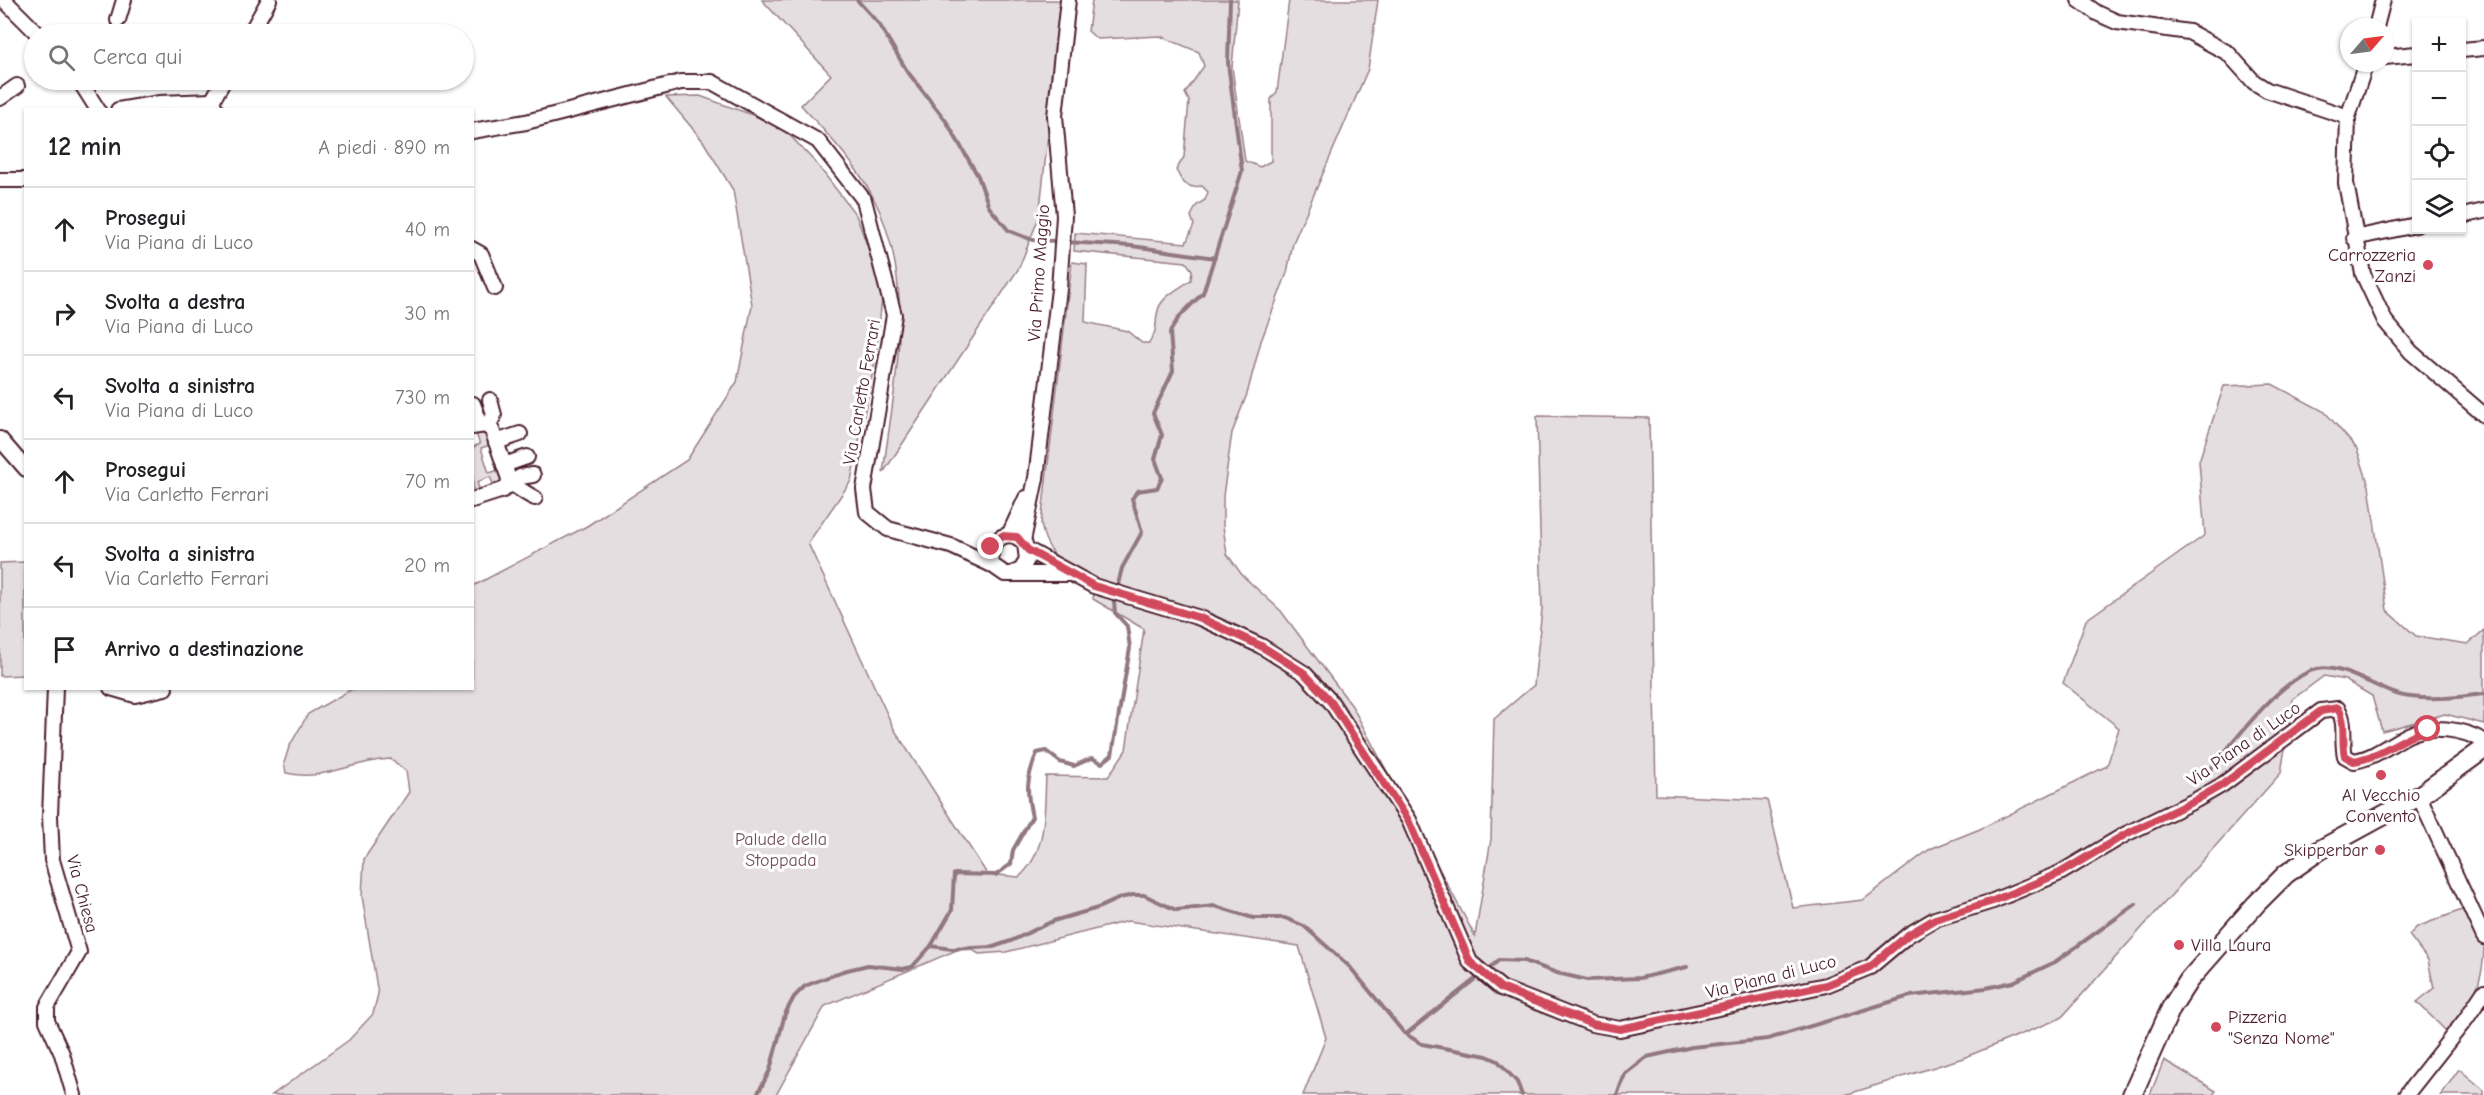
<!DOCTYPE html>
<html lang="it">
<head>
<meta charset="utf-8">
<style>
	:root { --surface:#fff; --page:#f6f6f6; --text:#202124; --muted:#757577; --line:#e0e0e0 }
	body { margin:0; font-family:"Comic Neue",sans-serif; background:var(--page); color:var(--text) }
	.controls { position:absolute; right:18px; top:18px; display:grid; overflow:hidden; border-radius:0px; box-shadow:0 2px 4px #0004 }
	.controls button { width:54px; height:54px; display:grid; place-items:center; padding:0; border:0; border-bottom:2px solid var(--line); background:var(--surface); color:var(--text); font:30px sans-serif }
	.compass { position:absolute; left:2340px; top:18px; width:54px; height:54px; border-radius:50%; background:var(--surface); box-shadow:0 2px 4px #0004; rotate:62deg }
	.stop { position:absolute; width:18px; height:18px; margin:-14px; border:4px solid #d1495b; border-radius:50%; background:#fff }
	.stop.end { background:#d1495b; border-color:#fff; box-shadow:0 2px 6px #0008 }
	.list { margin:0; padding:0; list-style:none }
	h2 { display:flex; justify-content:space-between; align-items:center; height:78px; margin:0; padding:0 24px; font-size:26px }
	h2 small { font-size:20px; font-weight:400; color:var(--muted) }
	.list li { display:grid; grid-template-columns:39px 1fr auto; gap:18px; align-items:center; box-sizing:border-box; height:84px; padding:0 24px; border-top:2px solid var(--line) }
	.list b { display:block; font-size:22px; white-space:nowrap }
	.list p { margin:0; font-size:20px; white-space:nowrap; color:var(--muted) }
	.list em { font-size:20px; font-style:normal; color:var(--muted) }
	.icon { flex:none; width:33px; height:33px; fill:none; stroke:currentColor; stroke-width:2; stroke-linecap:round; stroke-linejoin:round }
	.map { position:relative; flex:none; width:2484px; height:1095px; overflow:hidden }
	.search { position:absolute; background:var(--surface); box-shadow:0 2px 4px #0004; left:24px; top:24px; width:450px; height:66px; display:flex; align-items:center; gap:15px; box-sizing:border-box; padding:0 21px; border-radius:33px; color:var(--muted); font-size:22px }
	.panel { position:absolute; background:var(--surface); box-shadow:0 2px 4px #0004; left:24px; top:108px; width:450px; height:582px; border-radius:0px }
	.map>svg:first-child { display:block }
</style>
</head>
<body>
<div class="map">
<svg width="2484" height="1095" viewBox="0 0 2484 1095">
	<rect width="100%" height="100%" fill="#fff"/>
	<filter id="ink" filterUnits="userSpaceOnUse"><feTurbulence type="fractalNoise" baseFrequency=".0167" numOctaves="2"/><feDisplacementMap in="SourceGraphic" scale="12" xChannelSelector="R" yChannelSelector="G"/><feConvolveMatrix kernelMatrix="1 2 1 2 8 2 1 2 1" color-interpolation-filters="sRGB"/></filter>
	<g filter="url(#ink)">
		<g fill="#e5dee0" stroke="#987e86" stroke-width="1.5">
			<path d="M 762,0 L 1063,0 L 1039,217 L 1019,268 L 883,473 C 895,380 918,282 872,195 C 854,161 826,133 801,105 L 831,75 Z"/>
			<path d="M 1092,0 L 1238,0 L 1232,67 L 1245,161 L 1260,167 L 1271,161 L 1271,99 L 1277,92 L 1289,0 L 1378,0 L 1368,69 L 1293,243 L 1287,273 L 1261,341 L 1247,394 L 1232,433 L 1223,496 L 1223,526 L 1227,554 L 1242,575 L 1281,611 L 1352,706 L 1475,936 L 1491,839 L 1494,719 L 1534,685 L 1542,609 L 1537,416 L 1649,418 L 1656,795 L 1767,800 L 1793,908 L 1863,900 L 1930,849 L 1980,829 L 2107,766 L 2119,728 L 2063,683 L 2086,620 L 2205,535 L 2199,461 L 2224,386 L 2272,384 L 2325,412 L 2357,449 L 2369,486 L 2387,610 L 2416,636 L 2468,644 L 2484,630 L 2484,724 L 2445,714 L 2382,731 L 2372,696 L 2345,680 L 2324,676 L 2293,699 L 2281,773 L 2061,1018 L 1963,1058 L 1845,1095 L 1303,1095 L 1326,1038 L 1299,946 L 1128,921 L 1006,952 L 979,954 L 966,946 L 825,1006 L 776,1095 L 272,1095 L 349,1040 L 373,1014 L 378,994 L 362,896 L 364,859 L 409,792 L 406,771 L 391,759 C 355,760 324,782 286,773 L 284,763 L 289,747 L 308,714 L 352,689 L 472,688 L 473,586 L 587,526 L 687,460 L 737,382 L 752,305 L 733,190 L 703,141 L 666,97 L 700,96 L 780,125 L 816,163 L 856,215 L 883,288 L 876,356 L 851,481 L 808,543 L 894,729 L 987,874 L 1019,877 C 1048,852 1044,810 1046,776 L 1108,777 L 1126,750 L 1144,629 L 1093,599 L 1096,578 C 1066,568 1046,556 1041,523 L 1072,262 L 1087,264 L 1085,322 L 1127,331 L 1142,343 L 1149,343 C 1159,328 1154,325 1158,310 C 1162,296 1180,288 1191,280 L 1192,270 L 1186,262 L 1074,251 L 1075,233 L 1186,243 L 1194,225 L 1191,216 L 1197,205 L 1205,200 L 1208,192 L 1202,186 L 1192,187 L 1183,183 L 1176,170 L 1184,157 L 1189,101 L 1185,93 L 1204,66 L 1199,52 L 1160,36 L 1097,39 L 1088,31 Z"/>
			<polygon points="481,431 486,434 490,445 481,448 489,473 499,470 502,481 494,486 490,477 477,482 480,492 473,493 473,447 480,444 476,434"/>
			<polygon points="25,562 25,675 0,676 0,563"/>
			<path d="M 2467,908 C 2472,919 2482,935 2484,946 C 2484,985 2471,1005 2446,1031 L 2417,1002 L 2434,988 L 2428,960 L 2409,935 L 2417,927 Z"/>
			<polygon points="2164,1060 2216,1091 2213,1095 2150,1095"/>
			<polygon points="2459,1069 2484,1090 2484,1095 2441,1095"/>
		</g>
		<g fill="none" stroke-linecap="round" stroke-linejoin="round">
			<g stroke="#91787e" stroke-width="4">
				<polyline points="857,0 879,24 907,71 946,121 978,176 989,207 1009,231 1033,240 1058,241"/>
				<polyline points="1065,242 1132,246 1215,258"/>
				<path d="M 2206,774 C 2235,742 2271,689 2310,671 C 2340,658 2381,695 2411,697 C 2435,700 2460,697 2484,694"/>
				<polyline points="931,946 952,949 993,947 1011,941 1053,921 1098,908 1120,898 1133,895 1144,895 1176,910 1215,906 1253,918 1285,918 1304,926 1350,967 1404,1033 1422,1044 1487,1056 1498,1061 1517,1082 1522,1095"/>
				<polyline points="1486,971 1499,960 1524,961 1557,973 1587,980 1640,978 1687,967"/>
				<polyline points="1406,1034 1479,976"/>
				<path d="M 757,1095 L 770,1070 L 785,1014 L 794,997 L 805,986 L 843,971 L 868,965 L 903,969 L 912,967 L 931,946 L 952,910 L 954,874 L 996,875 L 1011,864 L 1013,850 L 1032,817 C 1026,790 1026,780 1037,753 L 1046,751 L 1060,762 L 1074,766 L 1092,758 L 1102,763 L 1112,755 L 1130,648 L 1127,626 L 1115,613 L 1114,601 L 1122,568 L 1142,532 L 1132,499 L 1137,491 L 1157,488 L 1162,478 L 1155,459 L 1162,435 L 1153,413 L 1173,371 L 1170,332 L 1179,317 L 1203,293 L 1242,171 L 1228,63 L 1230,0"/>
				<polyline points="1617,1095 1625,1074 1647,1057 1692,1047 1768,1039 1910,996 1986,988 2013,982 2055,962 2136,904"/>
			</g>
			<g stroke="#4a1f2b" stroke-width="18">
				<g id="street">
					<polyline points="4,0 38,34"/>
					<polyline points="2079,0 2097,13 2117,22 2189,32 2228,53 2254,82 2267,90 2348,117"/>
					<polyline points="118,20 124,0"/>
					<polyline points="2376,27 2383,0"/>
					<polyline points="250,34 269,0"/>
					<polyline points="2462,50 2484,48"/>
					<polyline points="2385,57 2416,54"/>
					<polyline points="2366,63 2348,117 2346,183 2363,274 2385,321 2411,352 2484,415"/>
					<polyline points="79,80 98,110"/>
					<polyline points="0,98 17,86"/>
					<polyline points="215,108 212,101 224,80"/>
					<polyline points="118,110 160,103 212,101"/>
					<polyline points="472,131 526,122 681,82 712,82 818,141 864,200 894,315 864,489 867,512 888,529 951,546 992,565 1005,574 1068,574"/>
					<polyline points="0,180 26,180"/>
					<polyline points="2462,216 2484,211"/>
					<polyline points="2354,238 2416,225"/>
					<polyline points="472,249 481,254 495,288"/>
					<polyline points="473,404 481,425"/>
					<polyline points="472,427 486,425 492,430 509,479 508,486 503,490 472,500"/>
					<polyline points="488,427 494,415 490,400"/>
					<polyline points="0,439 26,469"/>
					<polyline points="496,442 520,434"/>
					<polyline points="504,465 527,457"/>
					<path d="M 509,483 C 516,485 525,494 535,498"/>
					<polyline points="513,484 520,477 533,475"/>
					<polyline points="1009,535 1026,498"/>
					<polyline points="1023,541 1036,478 1059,289 1064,216 1055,116 1068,0"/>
					<path d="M 1028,550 L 1094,586 L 1200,618 L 1261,646 L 1304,673 L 1331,702 L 1409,820 L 1470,962 L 1501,988 L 1592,1024 L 1620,1029 L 1826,985 L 1870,967 L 1908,935 L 1935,919 L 1993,901 L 2060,873 L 2126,834 L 2196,800 L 2222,785 L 2321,711 L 2338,709 C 2347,723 2341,740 2345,756 L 2354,761 C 2374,758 2390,744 2408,735 C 2431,724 2462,729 2484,741"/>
					<path d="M 992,565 C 985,542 1008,524 1025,544 L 1027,560 L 1021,570 L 1011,574"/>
					<polyline points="55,688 50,816 52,860 79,952 47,1007 47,1021 62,1054 74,1095"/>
					<polyline points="111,688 135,695 165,688"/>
					<polyline points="2419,796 2484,937"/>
					<polyline points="2406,1095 2466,1019 2484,992"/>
				</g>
			</g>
			<g stroke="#4a1f2b" stroke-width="22">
				<polyline id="secondary" points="2132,1095 2171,1008 2189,980 2256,904 2286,874 2320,850 2419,796 2484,749"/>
			</g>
			<use href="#street" stroke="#fff" stroke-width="14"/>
			<use href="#secondary" stroke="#fff" stroke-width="18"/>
		</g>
	</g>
	<g fill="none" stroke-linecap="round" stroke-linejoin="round" filter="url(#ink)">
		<path stroke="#d1495b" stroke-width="8" d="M 991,547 L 1002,536 L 1017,537 L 1028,550 L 1094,586 L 1200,618 L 1261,646 L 1304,673 L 1331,702 L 1408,820 L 1470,962 L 1501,988 L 1592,1024 L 1620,1029 L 1826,985 L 1870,967 L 1908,935 L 1935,919 L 1993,901 L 2060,873 L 2126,834 L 2196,800 L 2222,785 L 2321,711 L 2338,708 C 2347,723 2341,740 2345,756 L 2354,761 C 2380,757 2403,737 2428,729"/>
	</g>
	<g fill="#d1495b" stroke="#fff" stroke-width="2">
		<circle cx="2428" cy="265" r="6"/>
		<circle cx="2381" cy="775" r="6"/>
		<circle cx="2380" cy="850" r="6"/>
		<circle cx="2179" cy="945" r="6"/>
		<circle cx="2216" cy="1027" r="6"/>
	</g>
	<g text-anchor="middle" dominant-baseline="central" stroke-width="6" stroke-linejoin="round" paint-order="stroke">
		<g font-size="18" fill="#4a1f2b" stroke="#fff" text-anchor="end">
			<text x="2416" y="255">Carrozzeria<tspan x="2416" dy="21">Zanzi</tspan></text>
			<text x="2381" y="795" text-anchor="middle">Al Vecchio<tspan x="2381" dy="21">Convento</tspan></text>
			<text x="2368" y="850">Skipperbar</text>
			<text x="2191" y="945" text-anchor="start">Villa Laura</text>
			<text x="2228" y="1017" text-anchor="start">Pizzeria<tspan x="2228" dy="21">"Senza Nome"</tspan></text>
		</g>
		<g font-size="18" fill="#4a1f2b" stroke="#fff">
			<text transform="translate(1039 273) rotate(-86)">Via Primo Maggio</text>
			<text transform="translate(862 392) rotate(-80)">Via Carletto Ferrari</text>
			<text transform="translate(2244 744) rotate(-35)">Via Piana di Luco</text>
			<text transform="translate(82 894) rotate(75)">Via Chiesa</text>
			<text transform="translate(1771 977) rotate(-14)">Via Piana di Luco</text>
		</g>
		<g font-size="18" fill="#714f58" stroke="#fff">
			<text x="781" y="839">Palude della<tspan x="781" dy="21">Stoppada</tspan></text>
		</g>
	</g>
</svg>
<div class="controls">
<button>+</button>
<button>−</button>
<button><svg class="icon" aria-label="locate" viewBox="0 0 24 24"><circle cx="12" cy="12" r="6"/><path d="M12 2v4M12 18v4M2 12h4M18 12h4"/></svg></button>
<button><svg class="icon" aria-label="layers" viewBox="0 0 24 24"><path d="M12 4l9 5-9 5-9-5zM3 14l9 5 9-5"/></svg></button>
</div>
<svg class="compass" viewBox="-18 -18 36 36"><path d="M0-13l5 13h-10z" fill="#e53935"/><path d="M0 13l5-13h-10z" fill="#757577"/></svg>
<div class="stop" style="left:2428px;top:729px"></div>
<div class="stop end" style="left:991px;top:547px"></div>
<div class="search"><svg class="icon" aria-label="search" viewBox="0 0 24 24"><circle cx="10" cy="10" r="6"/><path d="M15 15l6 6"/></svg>Cerca qui</div>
<section class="panel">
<h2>12 min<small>A piedi · 890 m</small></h2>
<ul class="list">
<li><svg class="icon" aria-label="ahead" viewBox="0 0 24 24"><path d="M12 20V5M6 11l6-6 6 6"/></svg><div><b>Prosegui</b><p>Via Piana di Luco</p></div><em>40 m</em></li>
<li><svg class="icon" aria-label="right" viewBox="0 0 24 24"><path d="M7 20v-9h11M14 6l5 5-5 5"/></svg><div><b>Svolta a destra</b><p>Via Piana di Luco</p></div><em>30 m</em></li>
<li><svg class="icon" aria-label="left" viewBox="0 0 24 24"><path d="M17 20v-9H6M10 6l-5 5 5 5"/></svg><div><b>Svolta a sinistra</b><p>Via Piana di Luco</p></div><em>730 m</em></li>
<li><svg class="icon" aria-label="ahead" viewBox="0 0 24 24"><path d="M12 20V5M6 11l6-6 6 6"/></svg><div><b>Prosegui</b><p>Via Carletto Ferrari</p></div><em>70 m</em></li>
<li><svg class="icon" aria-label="left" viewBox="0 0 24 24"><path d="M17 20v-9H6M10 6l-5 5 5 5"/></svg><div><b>Svolta a sinistra</b><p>Via Carletto Ferrari</p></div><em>20 m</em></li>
<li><svg class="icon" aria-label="arrive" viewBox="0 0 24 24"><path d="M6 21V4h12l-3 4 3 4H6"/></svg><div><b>Arrivo a destinazione</b></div></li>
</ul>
</section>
</div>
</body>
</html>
